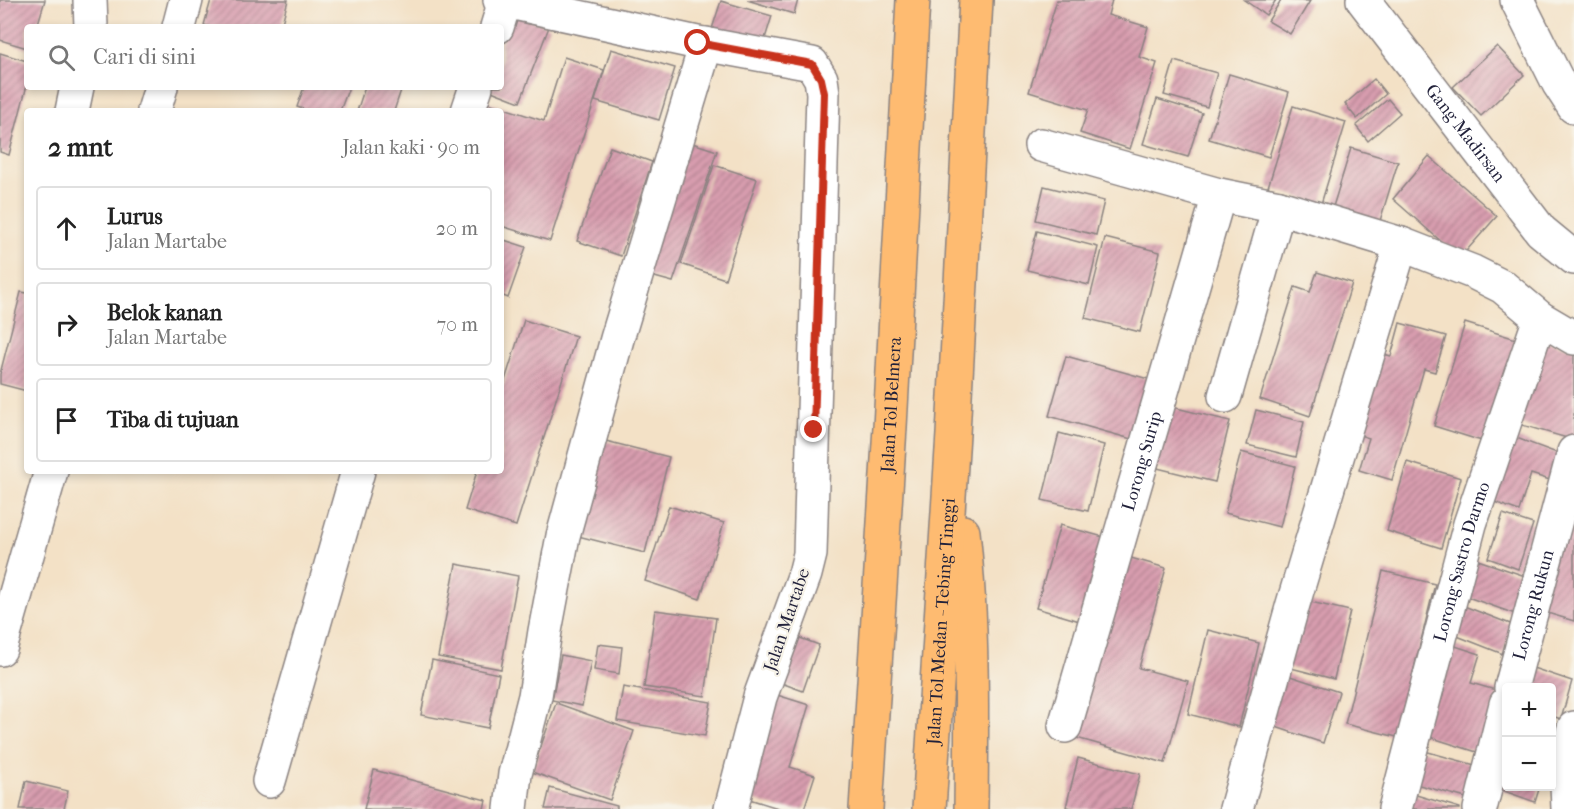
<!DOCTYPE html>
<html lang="id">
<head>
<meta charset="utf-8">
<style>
	:root { --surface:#fff; --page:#f6f6f6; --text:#222; --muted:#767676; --line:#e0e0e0 }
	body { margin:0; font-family:"IM FELL French Canon",serif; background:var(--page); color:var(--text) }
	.controls { position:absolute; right:18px; bottom:18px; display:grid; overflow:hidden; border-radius:6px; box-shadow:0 3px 9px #0003 }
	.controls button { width:54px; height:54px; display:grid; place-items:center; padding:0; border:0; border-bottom:2px solid var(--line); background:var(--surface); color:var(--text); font:30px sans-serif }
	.stop { position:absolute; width:18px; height:18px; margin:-14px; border:4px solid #c8321e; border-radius:50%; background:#fff }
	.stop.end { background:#c8321e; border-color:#fff; box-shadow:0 2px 6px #0008 }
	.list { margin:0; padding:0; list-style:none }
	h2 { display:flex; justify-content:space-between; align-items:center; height:78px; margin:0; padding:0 24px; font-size:26px }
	h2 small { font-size:20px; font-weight:400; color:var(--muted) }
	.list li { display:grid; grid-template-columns:39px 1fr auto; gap:18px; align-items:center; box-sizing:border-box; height:84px; margin:0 12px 12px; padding:0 12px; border:2px solid var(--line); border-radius:6px }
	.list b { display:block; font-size:22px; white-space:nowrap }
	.list p { margin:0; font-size:20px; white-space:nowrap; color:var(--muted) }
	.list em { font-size:20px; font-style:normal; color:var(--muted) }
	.icon { flex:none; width:33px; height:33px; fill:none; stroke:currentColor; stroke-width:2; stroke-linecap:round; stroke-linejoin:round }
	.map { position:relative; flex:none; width:1574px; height:809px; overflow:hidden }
	.search { position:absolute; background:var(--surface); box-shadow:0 3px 9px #0003; left:24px; top:24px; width:480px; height:66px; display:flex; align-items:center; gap:15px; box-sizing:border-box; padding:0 21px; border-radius:6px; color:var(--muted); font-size:22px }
	.panel { position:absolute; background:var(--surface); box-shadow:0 3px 9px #0003; left:24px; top:108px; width:480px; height:366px; border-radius:6px }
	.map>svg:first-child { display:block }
</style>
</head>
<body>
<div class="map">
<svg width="1574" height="809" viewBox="0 0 1574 809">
	<defs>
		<pattern id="building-hatch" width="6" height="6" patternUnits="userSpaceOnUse" patternTransform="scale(1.5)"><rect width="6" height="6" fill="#d89daf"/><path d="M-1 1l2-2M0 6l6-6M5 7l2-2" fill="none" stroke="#af8090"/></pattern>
	</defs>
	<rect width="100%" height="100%" fill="#f7f3e8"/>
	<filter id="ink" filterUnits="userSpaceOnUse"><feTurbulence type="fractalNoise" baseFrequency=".0167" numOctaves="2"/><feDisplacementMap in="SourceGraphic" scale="12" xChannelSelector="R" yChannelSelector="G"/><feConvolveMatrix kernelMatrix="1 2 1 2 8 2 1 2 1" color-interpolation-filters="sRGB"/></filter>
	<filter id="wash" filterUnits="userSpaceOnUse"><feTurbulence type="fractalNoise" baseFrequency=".008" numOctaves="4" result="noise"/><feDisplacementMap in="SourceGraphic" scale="24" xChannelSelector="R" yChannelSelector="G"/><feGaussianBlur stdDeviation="1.35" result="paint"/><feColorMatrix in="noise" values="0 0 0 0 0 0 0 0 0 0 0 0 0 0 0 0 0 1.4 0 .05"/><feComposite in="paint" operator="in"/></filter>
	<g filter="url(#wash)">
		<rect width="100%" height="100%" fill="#f3e1c6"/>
		<g id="blocks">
			<g fill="url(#building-hatch)">
				<polygon points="0,0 45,0 37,27 27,27 27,48 0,40"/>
				<polygon points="211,0 288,0 281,27 210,27 204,25"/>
				<polygon points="747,0 798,0 794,14"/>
				<polygon points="1057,0 1112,0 1108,15 1148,27 1139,57 1157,63 1130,149 1080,133 1088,110 1029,92"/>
				<polygon points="1244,0 1276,0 1266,15"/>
				<polygon points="1281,0 1310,1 1290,34 1268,21"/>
				<polygon points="721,1 772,16 762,48 711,32"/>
				<polygon points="513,13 549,27 520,102 481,87 501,87 501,44"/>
				<polygon points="1497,46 1524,75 1481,116 1453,87"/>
				<polygon points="611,49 675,68 659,120 595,101"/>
				<polygon points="0,53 27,61 27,85 9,155 0,152"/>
				<polygon points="564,57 604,70 550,241 501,226 501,111 469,111 473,98 544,121"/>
				<polygon points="1174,61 1217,73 1207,107 1164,95"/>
				<polygon points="1229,74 1289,92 1269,157 1209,139"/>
				<polygon points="1374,79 1386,94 1357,119 1345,104"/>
				<polygon points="304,87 349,87 340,111 309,111 297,107"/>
				<polygon points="365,87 402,87 394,111 357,111"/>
				<polygon points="1157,99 1202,113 1188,157 1143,144"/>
				<polygon points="1388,99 1400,113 1368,141 1356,126"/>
				<polygon points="1293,106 1346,122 1321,204 1268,187"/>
				<polygon points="683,140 717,151 673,282 640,273"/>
				<polygon points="610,147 652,162 621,256 577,241"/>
				<polygon points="1351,148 1398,162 1379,224 1332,210"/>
				<polygon points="1429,156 1497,216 1460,258 1393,199"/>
				<polygon points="714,165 757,179 725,279 681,264"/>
				<polygon points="1044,186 1104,201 1096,235 1036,220"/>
				<polygon points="1037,231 1098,247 1089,285 1027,270"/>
				<polygon points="1105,238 1160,252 1140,332 1085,318"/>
				<polygon points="501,239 526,247 508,298 501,295"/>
				<polygon points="1317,272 1352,283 1310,416 1260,399 1295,287 1310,292"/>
				<polygon points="21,292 27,293 27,391 0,384 0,374"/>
				<polygon points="524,320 576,336 516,526 465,510 477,471 501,471 501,393"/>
				<polygon points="1400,323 1446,336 1435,372 1424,369 1392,480 1359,470 1369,438 1356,434 1380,353 1391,356"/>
				<polygon points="1465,323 1516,339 1485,442 1434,426"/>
				<polygon points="1539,339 1574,349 1574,440 1515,423"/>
				<polygon points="1066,356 1152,380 1135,440 1049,416"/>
				<polygon points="1168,406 1230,421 1215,482 1153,467"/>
				<polygon points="1256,410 1304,422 1296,457 1247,445"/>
				<polygon points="1059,433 1104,445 1088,511 1042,500"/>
				<polygon points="1511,436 1565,456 1556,482 1531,474 1519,511 1489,500"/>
				<polygon points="598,439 669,457 645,553 574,535"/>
				<polygon points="1241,452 1295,466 1280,527 1225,513"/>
				<polygon points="1407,462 1461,478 1441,548 1387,531"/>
				<polygon points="669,506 724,523 700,599 645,581"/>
				<polygon points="1503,514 1533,524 1518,569 1488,558"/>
				<polygon points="1559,523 1574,527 1574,621 1534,609"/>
				<polygon points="1060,525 1107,538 1083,622 1036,608"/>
				<polygon points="1124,556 1166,568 1139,668 1188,681 1165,763 1073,737"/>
				<polygon points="1475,559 1531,578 1518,615 1462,595"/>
				<polygon points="456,564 518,576 501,669 438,657"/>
				<polygon points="1383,571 1435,584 1397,737 1345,724"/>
				<polygon points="1302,600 1350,611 1334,679 1287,667"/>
				<polygon points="1464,606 1513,625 1503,654 1452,634"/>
				<polygon points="655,610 716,618 705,696 644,687"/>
				<polygon points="1208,630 1259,643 1239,727 1188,714"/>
				<polygon points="792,635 819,645 803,691 776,681"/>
				<polygon points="598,644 622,647 619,674 594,670"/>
				<polygon points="1449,644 1480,654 1471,683 1499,691 1480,753 1420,734"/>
				<polygon points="561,655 591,661 582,706 552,700"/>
				<polygon points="432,660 499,674 488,728 421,715"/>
				<polygon points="1530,667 1572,681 1561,719 1552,716 1552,688 1524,688"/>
				<polygon points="1284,674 1339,692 1323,743 1267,724"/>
				<polygon points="623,687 711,702 705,736 617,721"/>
				<polygon points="774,694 809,705 790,767 815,775 804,809 781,809 743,797"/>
				<polygon points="556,703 634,731 610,800 532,772"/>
				<polygon points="1552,725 1558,727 1552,747"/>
				<polygon points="1421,750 1475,765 1466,798 1412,783"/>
				<polygon points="1078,758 1140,774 1131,809 1075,809 1066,807"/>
				<polygon points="1506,760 1506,786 1540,786 1535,802 1493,787"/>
				<polygon points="374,770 486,800 484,809 364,809"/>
				<polygon points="26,781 68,791 64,809 20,809"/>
				<polygon points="550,788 617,806 617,809 545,809"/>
				<polygon points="1406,792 1460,808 1460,809 1415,809 1403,805"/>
			</g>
		</g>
	</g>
	<g filter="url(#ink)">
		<use href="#blocks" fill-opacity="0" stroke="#8a8280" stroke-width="1.5"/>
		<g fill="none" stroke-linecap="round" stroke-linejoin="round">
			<g stroke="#8a8280" stroke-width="36">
				<g id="minor">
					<polyline points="90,0 91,27"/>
					<polyline points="500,0 698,43 812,64 821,79 823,93 810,554 805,574 760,697 731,809"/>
					<path id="s1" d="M 1363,0 L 1541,231 L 1574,258"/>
					<polyline points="1517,0 1559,84 1574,107"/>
					<polyline points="179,27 186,0"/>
					<polyline points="497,27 505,1"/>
					<polyline points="72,111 77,87"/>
					<polyline points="154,111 161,87"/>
					<polyline points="468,111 476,87"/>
					<polyline points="1041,145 1219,195 1279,207 1401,244 1473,272 1503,287 1540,318 1574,338"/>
					<polyline points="1225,396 1279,207"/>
					<polyline points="0,649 51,471"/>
					<path id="s2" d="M 1511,688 L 1574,452"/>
					<path id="s3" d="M 1065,726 L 1219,195"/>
					<polyline points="269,781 358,471"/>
					<polyline points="511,809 515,774 535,696 545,631 563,536 617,339 706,44"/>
					<polyline points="1236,809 1293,604 1401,244"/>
					<path id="s4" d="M 1395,809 L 1470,524 L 1540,318"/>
					<polyline points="1480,809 1506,704"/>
					<polyline points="1568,809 1566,757 1574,728"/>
				</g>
			</g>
			<g stroke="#8a8280" stroke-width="36">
				<g id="highway">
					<path d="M 963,532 C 973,624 972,716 971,809"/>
					<path id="s5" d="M 866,809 L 890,427 L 913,0"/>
					<path id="s6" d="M 929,809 L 953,434 L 976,0"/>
				</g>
			</g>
			<use href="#minor" stroke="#fff" stroke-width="33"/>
			<use href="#highway" stroke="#febb71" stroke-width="33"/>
		</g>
	</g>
	<g fill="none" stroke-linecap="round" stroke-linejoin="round" filter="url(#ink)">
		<polyline stroke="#c8321e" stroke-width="8" points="698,43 812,64 821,79 824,93 814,430"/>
	</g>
	<g text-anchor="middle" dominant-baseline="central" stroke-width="4.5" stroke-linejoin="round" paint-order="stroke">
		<g font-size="18" fill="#22223b" stroke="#f7f3e8">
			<text stroke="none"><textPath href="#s1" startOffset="168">Gang Madirsan</textPath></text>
			<text stroke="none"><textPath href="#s5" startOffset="405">Jalan Tol Belmera</textPath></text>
			<text stroke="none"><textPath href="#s3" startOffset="276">Lorong Surip</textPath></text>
			<text stroke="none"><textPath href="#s4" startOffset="256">Lorong Sastro Darmo</textPath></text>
			<text stroke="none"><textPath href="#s2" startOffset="86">Lorong Rukun</textPath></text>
			<text transform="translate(787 620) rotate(-71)">Jalan Martabe</text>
			<text stroke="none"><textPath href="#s6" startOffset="188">Jalan Tol Medan - Tebing Tinggi</textPath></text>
		</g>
	</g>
</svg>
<div class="controls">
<button>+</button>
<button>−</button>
</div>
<div class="stop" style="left:698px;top:43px"></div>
<div class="stop end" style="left:814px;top:430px"></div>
<div class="search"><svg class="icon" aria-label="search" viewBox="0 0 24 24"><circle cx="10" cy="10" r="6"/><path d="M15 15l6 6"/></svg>Cari di sini</div>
<section class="panel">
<h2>2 mnt<small>Jalan kaki · 90 m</small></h2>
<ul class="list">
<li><svg class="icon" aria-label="ahead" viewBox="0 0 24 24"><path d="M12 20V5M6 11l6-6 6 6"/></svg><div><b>Lurus</b><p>Jalan Martabe</p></div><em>20 m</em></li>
<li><svg class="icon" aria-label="right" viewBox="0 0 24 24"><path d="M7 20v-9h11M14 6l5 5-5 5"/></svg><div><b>Belok kanan</b><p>Jalan Martabe</p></div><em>70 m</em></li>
<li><svg class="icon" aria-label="arrive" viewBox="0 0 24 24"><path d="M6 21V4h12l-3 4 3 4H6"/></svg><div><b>Tiba di tujuan</b></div></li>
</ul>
</section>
</div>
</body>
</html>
